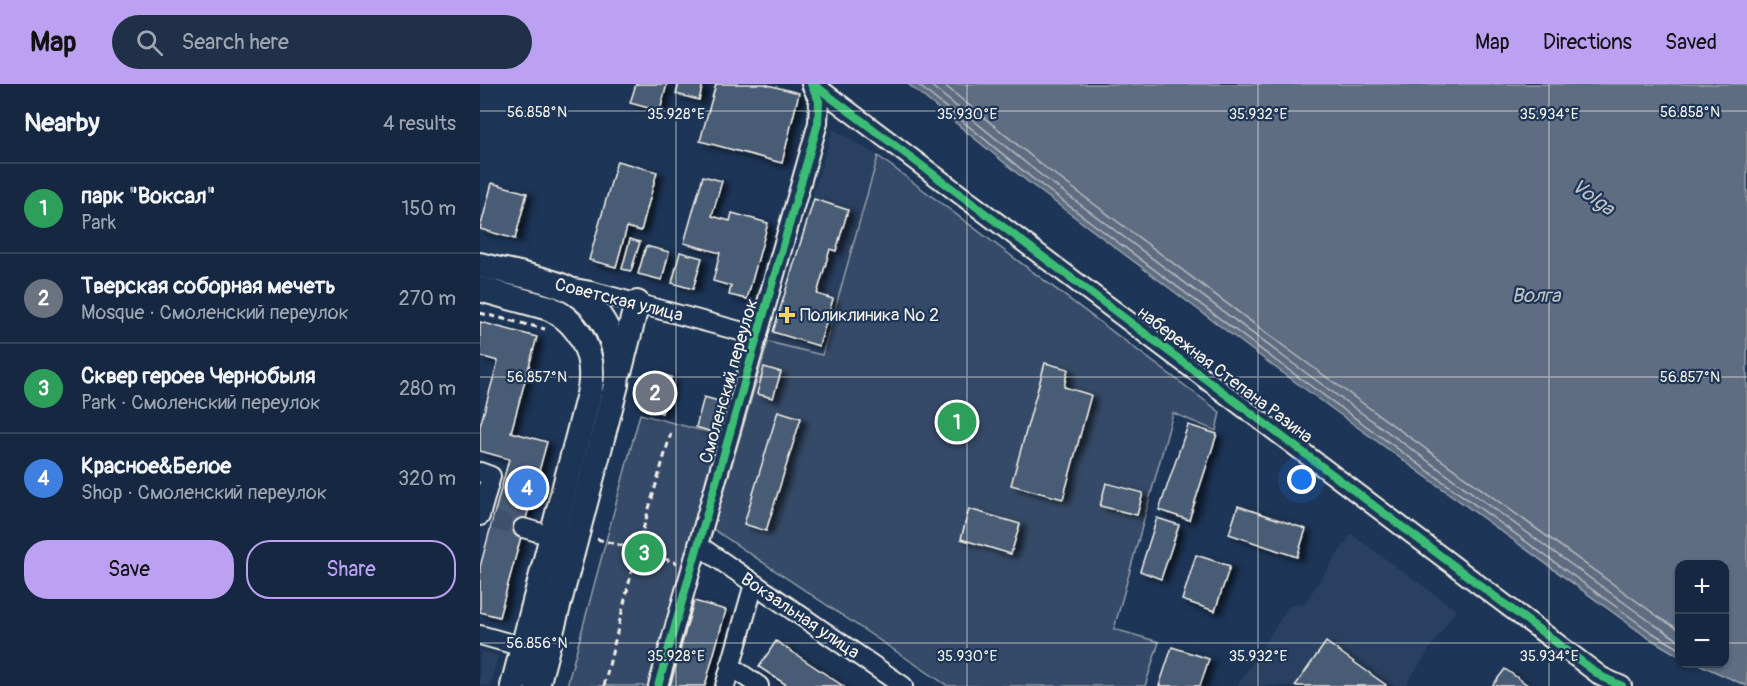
<!DOCTYPE html>
<html lang="en">
<head>
<meta charset="utf-8">
<style>
	:root { --surface:#162841; --page:#1f3048; --text:#f1f3f6; --muted:#9ea6b1; --line:#35445a; --accent:#bca0f2 }
	body { margin:0; font-family:Pangolin,sans-serif; background:var(--page); color:var(--text) }
	.controls { position:absolute; right:18px; bottom:18px; display:grid; overflow:hidden; border-radius:12px; box-shadow:0 2px 4px #0004 }
	.controls button { width:54px; height:54px; display:grid; place-items:center; padding:0; border:0; border-bottom:2px solid var(--line); background:var(--surface); color:var(--text); font:30px sans-serif }
	.you { position:absolute; left:822px; top:396px; width:21px; height:21px; margin:-15px; border:4px solid #fff; border-radius:50%; background:#1a73e8; box-shadow:0 0 0 9px #1a73e833 }
	.badge { display:grid; place-items:center; width:39px; height:39px; border-radius:50%; background:var(--accent); color:#fff; font-size:20px; font-weight:700 }
	.pin { position:absolute; translate:-50% -50%; border:3px solid #fff; box-shadow:0 2px 6px #0006 }
	.list { margin:0; padding:0; list-style:none }
	h2 { display:flex; justify-content:space-between; align-items:center; height:78px; margin:0; padding:0 24px; font-size:26px }
	h2 small { font-size:20px; font-weight:400; color:var(--muted) }
	.list li { display:grid; grid-template-columns:39px 1fr auto; gap:18px; align-items:center; box-sizing:border-box; height:90px; padding:0 24px; border-top:2px solid var(--line) }
	.list b { display:block; font-size:22px; white-space:nowrap }
	.list p { margin:0; font-size:20px; white-space:nowrap; color:var(--muted) }
	.list em { font-size:20px; font-style:normal; color:var(--muted) }
	.actions { display:flex; gap:12px; padding:18px 24px }
	.actions a { flex:1; padding:14px 0; border:2px solid var(--accent); border-radius:24px; text-align:center; font-size:21px; color:var(--accent) }
	.actions .main { background:var(--accent); color:#111 }
	.icon { flex:none; width:33px; height:33px; fill:none; stroke:currentColor; stroke-width:2; stroke-linecap:round; stroke-linejoin:round }
	.map { position:relative; flex:none; width:1267px; height:602px; overflow:hidden }
	header { display:flex; align-items:center; gap:36px; box-sizing:border-box; height:84px; padding:0 30px; background:var(--accent); color:#111 }
	header strong { font-size:28px }
	nav { display:flex; gap:33px; margin-inline-start:auto; font-size:21px }
	.search { width:420px; height:54px; background:var(--page); display:flex; align-items:center; gap:15px; box-sizing:border-box; padding:0 21px; border-radius:33px; color:var(--muted); font-size:22px }
	main { display:flex }
	aside { flex:1; background:var(--surface) }
	.map>svg:first-child { display:block }
</style>
</head>
<body>
<header>
<strong>Map</strong>
<div class="search"><svg class="icon" aria-label="search" viewBox="0 0 24 24"><circle cx="10" cy="10" r="6"/><path d="M15 15l6 6"/></svg>Search here</div>
<nav><a>Map</a><a>Directions</a><a>Saved</a></nav>
</header>
<main>
<aside>
<h2>Nearby<small>4 results</small></h2>
<ul class="list">
<li><span class="badge" style="background:#2e9e5b">1</span><div><b>парк &quot;Воксал&quot;</b><p>Park</p></div><em>150 m</em></li>
<li><span class="badge" style="background:#6b7280">2</span><div><b>Тверская соборная мечеть</b><p>Mosque · Смоленский переулок</p></div><em>270 m</em></li>
<li><span class="badge" style="background:#2e9e5b">3</span><div><b>Сквер героев Чернобыля</b><p>Park · Смоленский переулок</p></div><em>280 m</em></li>
<li><span class="badge" style="background:#3f7fe0">4</span><div><b>Красное&amp;Белое</b><p>Shop · Смоленский переулок</p></div><em>320 m</em></li>
</ul>
<div class="actions"><a class="main">Save</a><a>Share</a></div>
</aside>
<div class="map">
<svg width="1267" height="602" viewBox="0 0 1267 602">
	<defs>
		<filter id="shadow"><feDropShadow dx="6" dy="3.5" stdDeviation="3" flood-color="#0009"/></filter>
	</defs>
	<rect width="100%" height="100%" fill="#1d3557"/>
	<filter id="ink" filterUnits="userSpaceOnUse"><feTurbulence type="fractalNoise" baseFrequency=".0167" numOctaves="2"/><feDisplacementMap in="SourceGraphic" scale="12" xChannelSelector="R" yChannelSelector="G"/><feConvolveMatrix kernelMatrix="1 2 1 2 8 2 1 2 1" color-interpolation-filters="sRGB"/></filter>
	<g filter="url(#ink)">
		<g fill="#2a4060">
			<polygon points="353,45 398,72 341,271 288,258"/>
			<polygon points="871,450 976,526 925,602 757,602 809,522 824,520"/>
			<polygon points="0,567 18,572 10,602 0,602"/>
		</g>
		<g fill="#354a67" stroke="#949ea8" stroke-width="1.5">
			<polygon points="398,72 740,328 736,347 693,329 634,545 679,558 665,602 468,602 233,445 288,258 342,271"/>
			<polygon points="160,330 238,351 170,602 87,602"/>
		</g>
		<polygon fill="#5e6d82" stroke="#9aa2ab" stroke-width="1.5" points="428,0 1267,0 1267,602 1218,580 1244,580 1244,480 1200,480 1199,572 1196,570 1167,553 796,284 548,98"/>
		<g fill="none" stroke-linecap="round" stroke-linejoin="round">
			<g stroke="#b8bcbf" stroke-width="1.5">
				<polyline points="437,0 552,94 799,279 1171,548 1200,565"/>
				<polyline points="449,0 557,88 804,273 1175,541 1200,557"/>
				<polyline points="463,0 562,81 809,266 1180,534 1200,546"/>
			</g>
		</g>
		<g fill="#485b74" stroke="#f4f1e8" stroke-width="1.5" filter="url(#shadow)">
			<polygon points="156,0 187,0 180,27 150,19"/>
			<polygon points="199,0 223,0 219,16 196,10"/>
			<polygon points="236,0 284,0 319,9 302,79 220,57"/>
			<polygon points="137,77 177,88 161,147 147,143 136,183 109,176"/>
			<polygon points="223,92 242,97 232,132 250,137 252,129 288,139 267,215 249,211 251,202 233,197 240,169 204,159"/>
			<polygon points="12,99 47,109 35,155 0,145"/>
			<polygon points="334,115 368,126 356,167 350,165 337,210 353,215 339,262 293,248"/>
			<polygon points="150,155 160,158 151,187 142,185"/>
			<polygon points="166,162 189,168 182,196 158,190"/>
			<polygon points="200,168 222,174 213,205 192,199"/>
			<polygon points="0,238 57,253 31,348 67,358 19,533 0,528 0,483 29,375 0,367 0,342 18,277 0,272"/>
			<polygon points="565,279 588,285 584,303 611,311 583,415 531,401"/>
			<polygon points="284,283 301,288 293,314 277,310"/>
			<polygon points="171,288 191,293 182,329 161,323"/>
			<polygon points="224,313 246,319 238,350 216,343"/>
			<polygon points="298,327 321,334 286,447 264,440"/>
			<polygon points="708,341 737,350 709,436 679,426"/>
			<polygon points="626,399 663,409 657,431 620,422"/>
			<polygon points="758,422 826,445 817,473 749,450"/>
			<polygon points="489,425 540,440 531,470 481,455"/>
			<polygon points="677,434 699,441 681,495 660,487"/>
			<polygon points="716,471 750,482 735,527 702,516"/>
			<polygon points="214,517 246,526 225,602 190,602"/>
			<polygon points="296,557 363,602 308,602 279,583"/>
			<polygon points="846,558 906,601 905,602 815,602"/>
			<polygon points="692,563 729,575 720,602 679,602"/>
			<polygon points="1025,585 1049,602 1012,602"/>
		</g>
		<g fill="none" stroke-linecap="round" stroke-linejoin="round">
			<polyline stroke="#3d516d" stroke-width="18" stroke-dasharray="18 9" stroke-linecap="butt" points="13,436 43,444"/>
			<g stroke="#f4f1e8" stroke-width="22">
				<g id="minor">
					<polyline points="333,0 1122,593 1142,602"/>
					<polyline points="89,203 111,207 278,252"/>
					<polyline points="0,388 11,392 0,432"/>
					<polyline points="43,444 72,452"/>
					<polyline points="218,461 423,602"/>
					<polyline points="0,551 43,563"/>
					<polyline points="250,582 279,602"/>
					<polyline points="178,602 338,39 339,17 331,0"/>
					<polyline points="245,602 274,500"/>
				</g>
			</g>
			<g stroke="#f4f1e8" stroke-width="28">
				<g id="major">
					<path d="M 0,181 C 26,188 62,193 86,204 C 123,222 141,262 136,301 L 57,602"/>
					<path d="M 0,205 L 69,224 C 102,239 117,275 109,310 L 33,602"/>
					<polyline points="140,285 157,219"/>
				</g>
			</g>
			<g stroke="#f4f1e8" stroke-width="3" stroke-dasharray="6 4.5" stroke-linecap="butt">
				<polyline points="0,229 65,245"/>
				<polyline points="117,455 157,466 191,349"/>
				<polyline points="124,602 157,466 197,479"/>
			</g>
			<use href="#minor" stroke="#1d3557" stroke-width="18"/>
			<use href="#major" stroke="#1d3557" stroke-width="24"/>
			<g stroke="#1d3557" stroke-width="11">
				<g id="cycleway">
					<polyline points="333,0 1122,593 1142,602"/>
					<polyline points="178,602 338,39 339,17 331,0"/>
				</g>
			</g>
			<use href="#cycleway" stroke="#3abd76" stroke-width="8"/>
		</g>
	</g>
	<path fill="none" stroke="#f4f1e8" stroke-width="1.5" stroke-opacity="0.45" d="M 196,0 L 196,602M 487,0 L 487,602M 778,0 L 778,602M 1069,0 L 1069,602M 0,27 L 1267,27M 0,293 L 1267,293M 0,559 L 1200,559M 1244,559 L 1267,559"/>
	<path fill="#ffd166" stroke="#1d3557" stroke-width="2" d="M304 222h6v6h6v6h-6v6h-6v-6h-6v-6h6z"/>
	<g text-anchor="middle" dominant-baseline="central" stroke-width="4.5" stroke-linejoin="round" paint-order="stroke">
		<g font-size="18" fill="#f4f1e8" stroke="#1d3557">
			<text transform="translate(139 216) rotate(14)">Советская улица</text>
			<text transform="translate(745 291) rotate(37)">набережная Степана Разина</text>
			<text transform="translate(249 297) rotate(-74)">Смоленский переулок</text>
			<text transform="translate(320 532) rotate(34)">Вокзальная улица</text>
		</g>
		<g font-size="18" fill="#f4f1e8" stroke="#1d3557" text-anchor="start">
			<text x="320" y="231">Поликлиника № 2</text>
		</g>
		<g font-size="20" font-style="italic" fill="#c0c3c4" stroke="#1d3557">
			<text transform="translate(1113 113) rotate(36)">Volga</text>
			<text x="1056" y="211">Волга</text>
		</g>
	</g>
	<g font-size="15" text-anchor="middle" fill="#f4f1e8" stroke="#1d3557" stroke-width="4.5" stroke-linejoin="round" paint-order="stroke">
		<text x="57" y="33">56.858°N</text>
		<text x="1210" y="33">56.858°N</text>
		<text x="196" y="35">35.928°E</text>
		<text x="487" y="35">35.930°E</text>
		<text x="778" y="35">35.932°E</text>
		<text x="1069" y="35">35.934°E</text>
		<text x="57" y="298">56.857°N</text>
		<text x="1210" y="298">56.857°N</text>
		<text x="57" y="564">56.856°N</text>
		<text x="196" y="577">35.928°E</text>
		<text x="487" y="577">35.930°E</text>
		<text x="778" y="577">35.932°E</text>
		<text x="1069" y="577">35.934°E</text>
	</g>
</svg>
<div class="controls">
<button>+</button>
<button>−</button>
</div>
<div class="you"></div>
<div class="pin badge" style="left:477px;top:338px;background:#2e9e5b">1</div>
<div class="pin badge" style="left:175px;top:309px;background:#6b7280">2</div>
<div class="pin badge" style="left:164px;top:469px;background:#2e9e5b">3</div>
<div class="pin badge" style="left:47px;top:404px;background:#3f7fe0">4</div>
</div>
</main>
</body>
</html>
